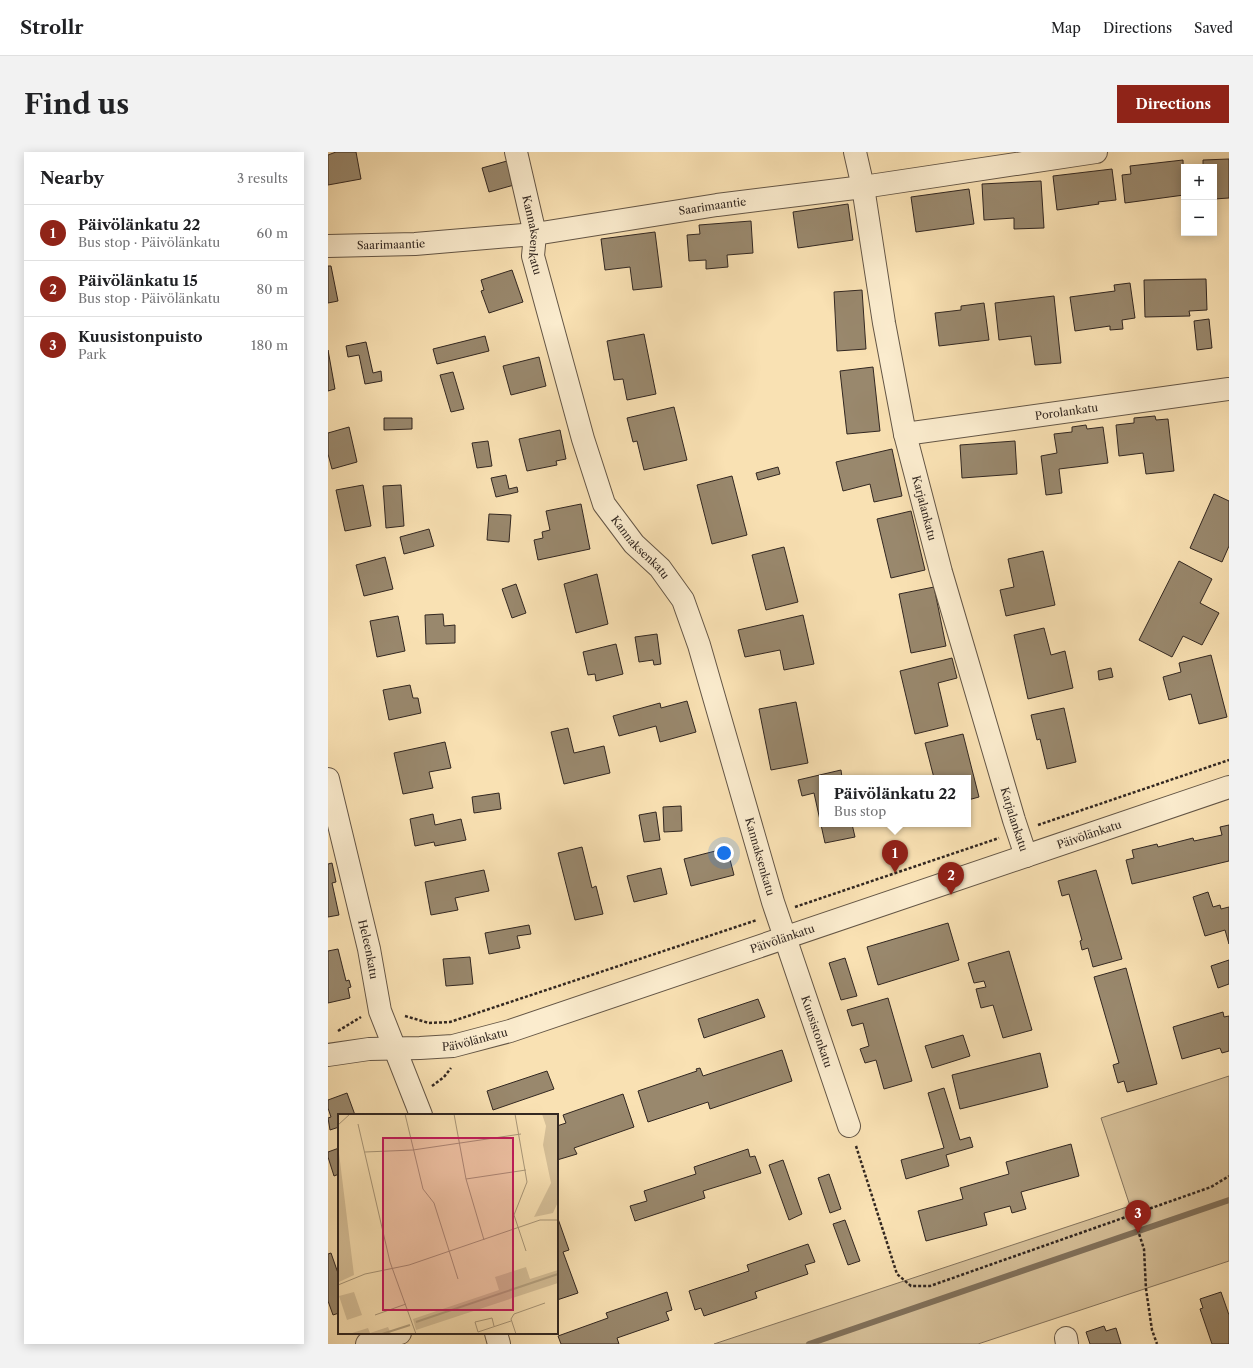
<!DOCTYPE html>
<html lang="en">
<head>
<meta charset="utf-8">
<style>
	:root { --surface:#fff; --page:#f2f2f2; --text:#202124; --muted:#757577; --line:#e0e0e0; --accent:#8f2418 }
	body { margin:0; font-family:"Libre Caslon Text",serif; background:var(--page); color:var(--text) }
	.controls { position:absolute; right:12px; top:12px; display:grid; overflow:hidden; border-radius:0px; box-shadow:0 2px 10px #0003 }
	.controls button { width:36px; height:36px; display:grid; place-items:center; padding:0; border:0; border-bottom:1px solid var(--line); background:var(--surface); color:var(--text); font:20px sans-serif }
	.you { position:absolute; left:396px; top:701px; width:14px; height:14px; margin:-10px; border:3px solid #fff; border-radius:50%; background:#1a73e8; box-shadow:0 0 0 6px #1a73e833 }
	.badge { display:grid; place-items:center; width:26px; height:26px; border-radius:50%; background:var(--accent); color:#fff; font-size:13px; font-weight:700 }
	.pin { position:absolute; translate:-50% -33px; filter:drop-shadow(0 1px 2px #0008) }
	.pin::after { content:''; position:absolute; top:21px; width:14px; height:12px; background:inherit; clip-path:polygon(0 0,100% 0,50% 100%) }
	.popup { position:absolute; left:491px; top:623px; width:152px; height:52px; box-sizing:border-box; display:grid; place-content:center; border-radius:0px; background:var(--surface); filter:drop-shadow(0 1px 3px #0005); font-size:13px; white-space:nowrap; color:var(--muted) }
	.popup b { font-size:15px; color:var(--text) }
	.popup::after { content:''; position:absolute; left:50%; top:100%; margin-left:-8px; border:8px solid transparent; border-top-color:var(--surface) }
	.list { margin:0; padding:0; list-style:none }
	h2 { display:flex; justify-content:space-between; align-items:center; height:52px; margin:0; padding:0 16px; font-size:17px }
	h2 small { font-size:13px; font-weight:400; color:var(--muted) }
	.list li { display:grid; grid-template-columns:26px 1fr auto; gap:12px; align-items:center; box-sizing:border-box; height:56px; padding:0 16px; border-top:1px solid var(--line) }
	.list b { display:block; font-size:15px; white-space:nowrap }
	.list p { margin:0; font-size:13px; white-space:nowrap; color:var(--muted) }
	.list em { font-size:13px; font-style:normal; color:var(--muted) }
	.map { position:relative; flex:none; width:901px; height:1192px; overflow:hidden; border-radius:0px }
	header { display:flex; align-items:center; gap:24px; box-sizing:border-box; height:56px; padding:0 20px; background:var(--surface); border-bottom:1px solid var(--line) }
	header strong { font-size:19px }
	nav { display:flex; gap:22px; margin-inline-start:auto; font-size:14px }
	.intro { display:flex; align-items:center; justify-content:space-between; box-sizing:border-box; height:96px; padding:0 24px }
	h1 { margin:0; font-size:28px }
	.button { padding:10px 18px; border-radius:0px; background:var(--accent); color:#fff; font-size:14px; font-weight:700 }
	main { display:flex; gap:24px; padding:0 24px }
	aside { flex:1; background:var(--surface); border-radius:0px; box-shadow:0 2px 10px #0003 }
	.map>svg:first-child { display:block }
</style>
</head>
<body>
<header>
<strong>Strollr</strong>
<nav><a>Map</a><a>Directions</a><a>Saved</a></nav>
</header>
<div class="intro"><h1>Find us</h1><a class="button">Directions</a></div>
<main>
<aside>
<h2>Nearby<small>3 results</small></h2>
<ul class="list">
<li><span class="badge">1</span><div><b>Päivölänkatu 22</b><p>Bus stop · Päivölänkatu</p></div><em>60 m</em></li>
<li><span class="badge">2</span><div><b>Päivölänkatu 15</b><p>Bus stop · Päivölänkatu</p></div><em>80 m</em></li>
<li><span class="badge">3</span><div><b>Kuusistonpuisto</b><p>Park</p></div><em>180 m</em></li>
</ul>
</aside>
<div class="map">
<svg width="901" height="1192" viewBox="0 0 901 1192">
	<rect width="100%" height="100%" fill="#f9e1b3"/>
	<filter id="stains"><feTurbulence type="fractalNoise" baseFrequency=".005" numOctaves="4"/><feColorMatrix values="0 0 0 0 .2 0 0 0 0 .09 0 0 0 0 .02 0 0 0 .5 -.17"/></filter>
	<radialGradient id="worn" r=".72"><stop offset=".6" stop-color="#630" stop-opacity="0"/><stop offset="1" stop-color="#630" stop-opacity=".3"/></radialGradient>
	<polygon fill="#d7c19a" stroke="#84745e" points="901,924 901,1109 650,1192 386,1192 802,1054 773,966"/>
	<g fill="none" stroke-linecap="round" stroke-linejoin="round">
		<polyline stroke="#81715b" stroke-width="6" points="481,1192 901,1048"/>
	</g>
	<g fill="#99886d" stroke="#322721">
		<polygon points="8,0 28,0 33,27 0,33 0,3"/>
		<polygon points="901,7 901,46 886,47 886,15 875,15 875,8"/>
		<polygon points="855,8 856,43 797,51 794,23 803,22 802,14"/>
		<polygon points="179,9 186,33 161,40 154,16"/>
		<polygon points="784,17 788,48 770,50 771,52 729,58 725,24"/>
		<polygon points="713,29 716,76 686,77 686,66 656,68 654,32"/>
		<polygon points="641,37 646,72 588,80 583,45"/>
		<polygon points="520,52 525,88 470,96 465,60"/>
		<polygon points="423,69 425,101 399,103 400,115 378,117 378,108 361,109 359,83 372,82 371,73"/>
		<polygon points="327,80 334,135 305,138 302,115 277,118 273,87"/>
		<polygon points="0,114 3,114 10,149 0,151"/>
		<polygon points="184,118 195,150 161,161 153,139 156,138 153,128"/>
		<polygon points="878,127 879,158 861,159 862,164 817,165 816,128"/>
		<polygon points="802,131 807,166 794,168 795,177 782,178 782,174 747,179 742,145 787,139 786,133"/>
		<polygon points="534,138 538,197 509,199 506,140"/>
		<polygon points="726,144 733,211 707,213 703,184 671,188 667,151"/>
		<polygon points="656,151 661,188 611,194 607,161 633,158 633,154"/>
		<polygon points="881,167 884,196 869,198 866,169"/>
		<polygon points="316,182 328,242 299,248 295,227 286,228 279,189"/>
		<polygon points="157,184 161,199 109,212 105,197"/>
		<polygon points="38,190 45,221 53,219 54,229 37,232 31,203 20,205 18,194"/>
		<polygon points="0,198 7,237 0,239"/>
		<polygon points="211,205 218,234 183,243 175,214"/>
		<polygon points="545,215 552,279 519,282 512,219"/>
		<polygon points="125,220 136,257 123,260 112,223"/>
		<polygon points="346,255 359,308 316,318 309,289 305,290 299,266"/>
		<polygon points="827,264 828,268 840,267 846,319 818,322 815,301 791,304 788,273 806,271 806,266"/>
		<polygon points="56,266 84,266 84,277 56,278"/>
		<polygon points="758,273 759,277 775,275 780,311 731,317 734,341 718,343 713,304 729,301 726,282 744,280 744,275"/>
		<polygon points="21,275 29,310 4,317 0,302 0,281"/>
		<polygon points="232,278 238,307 228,309 229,313 199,319 191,287"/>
		<polygon points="160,289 164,314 149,316 144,291"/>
		<polygon points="687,289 689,322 634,326 632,293"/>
		<polygon points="564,297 574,344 546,350 542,332 515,339 508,310"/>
		<polygon points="450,315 452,322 430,328 428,321"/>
		<polygon points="178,323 181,337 189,335 190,340 168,345 163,326"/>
		<polygon points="404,324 419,383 384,392 369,333"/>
		<polygon points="35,333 43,374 17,379 8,338"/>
		<polygon points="73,333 76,374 58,376 55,334"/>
		<polygon points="886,342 901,349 901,394 894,410 862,396"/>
		<polygon points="253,352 262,397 210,408 206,388 215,386 214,380 222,378 218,359"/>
		<polygon points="583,359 597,418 563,426 549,367"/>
		<polygon points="161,362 183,363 181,390 159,388"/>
		<polygon points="101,377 106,394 76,402 72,385"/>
		<polygon points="456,395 470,450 438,458 424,403"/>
		<polygon points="715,399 727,453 678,464 672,438 686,435 680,407"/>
		<polygon points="57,405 65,437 36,444 28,413"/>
		<polygon points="851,409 884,427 872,451 891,461 874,493 855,484 844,505 811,488"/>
		<polygon points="269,422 280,472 248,481 236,432"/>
		<polygon points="188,432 198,461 184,466 174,437"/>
		<polygon points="606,435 618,494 583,501 571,442"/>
		<polygon points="115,462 116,474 127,473 127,491 98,492 97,463"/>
		<polygon points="475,463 486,512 456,518 452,498 417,505 410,478"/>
		<polygon points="70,464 77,499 49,505 42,469"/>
		<polygon points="716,476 723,503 737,499 745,536 700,547 686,483"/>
		<polygon points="329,482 333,512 326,513 325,508 311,510 307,485"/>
		<polygon points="288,492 295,522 268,529 267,522 260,523 255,500"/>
		<polygon points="883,503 899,565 871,572 863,542 841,548 835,525 853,520 851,511"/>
		<polygon points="624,506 629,526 610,531 620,574 587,582 572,519"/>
		<polygon points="783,516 785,525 771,528 770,519"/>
		<polygon points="82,533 85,546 90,546 93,561 61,568 55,538"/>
		<polygon points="359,549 368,580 332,590 328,574 291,584 285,564 332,551 333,556"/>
		<polygon points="468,550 480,611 443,618 431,557"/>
		<polygon points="736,556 748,610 719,617 712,587 709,588 703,563"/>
		<polygon points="240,576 246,601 276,594 282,621 236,632 223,580"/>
		<polygon points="635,582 651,645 640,648 640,626 606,626 597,591"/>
		<polygon points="117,590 123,616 101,620 105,636 75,642 66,601"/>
		<polygon points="513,618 514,626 494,626 494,672 524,672 527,685 497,691 486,641 474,644 470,628"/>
		<polygon points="171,641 173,657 146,661 144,645"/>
		<polygon points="353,654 354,679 336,680 335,655"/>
		<polygon points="328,660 332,688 316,690 311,663"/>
		<polygon points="105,662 107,673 133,667 138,688 107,694 106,690 87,694 82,667"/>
		<polygon points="901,673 901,709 804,732 798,708 806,706 804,698 829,692 830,695 865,686 866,689 894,683 892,675"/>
		<polygon points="254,695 264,736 268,734 275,762 247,768 230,701"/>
		<polygon points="399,696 406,723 363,734 356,707"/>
		<polygon points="4,711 8,730 4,731 11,763 0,765 0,712"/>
		<polygon points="333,716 339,742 306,750 299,724"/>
		<polygon points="156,718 161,739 127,746 130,758 103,763 97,730"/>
		<polygon points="768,718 794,807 765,815 760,796 754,798 752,789 754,788 741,742 734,744 730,729"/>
		<polygon points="880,740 885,755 892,753 893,757 901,755 901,792 897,778 877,784 865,745"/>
		<polygon points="620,771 631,808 550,833 539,795"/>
		<polygon points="201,773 203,782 189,784 192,796 161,802 157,781"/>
		<polygon points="10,797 18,829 21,828 23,835 20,836 22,846 0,851 0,799"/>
		<polygon points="681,799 704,878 675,886 665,853 653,856 648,837 658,835 656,829 646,831 640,811"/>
		<polygon points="142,805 145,832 118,834 115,807"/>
		<polygon points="517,806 529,844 513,848 501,811"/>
		<polygon points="901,808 901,832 890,836 883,814"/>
		<polygon points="798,816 829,932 799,940 796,929 790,931 785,913 791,911 766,825"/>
		<polygon points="560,846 584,929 556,937 548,908 537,911 532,897 541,894 535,871 524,874 519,858"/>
		<polygon points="430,847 437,865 376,886 370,867"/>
		<polygon points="895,860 896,865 901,864 901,899 894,901 892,896 854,907 845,875"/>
		<polygon points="635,883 642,904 604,916 597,894"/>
		<polygon points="454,898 464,929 382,957 380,950 320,970 310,939 369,919 368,917 372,916 375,924"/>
		<polygon points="712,901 720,935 632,957 624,923"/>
		<polygon points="219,919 226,937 165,958 159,939"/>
		<polygon points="616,936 632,988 642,985 645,995 618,1003 621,1014 578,1027 573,1008 616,996 600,941"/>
		<polygon points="19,941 27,963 11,963 11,975 2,978 0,966 3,965 0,956 0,948"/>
		<polygon points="295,942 306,975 246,996 249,1002 229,1008 229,974 238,971 235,963"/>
		<polygon points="743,992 751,1024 693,1040 698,1057 684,1061 682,1054 656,1061 659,1073 598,1089 590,1059 635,1047 632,1036 681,1022 678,1010"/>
		<polygon points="11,996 11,1022 6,1024 0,1005 0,1000"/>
		<polygon points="420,997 422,1005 427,1004 433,1021 375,1039 377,1046 307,1069 302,1054 319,1049 316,1039 368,1022 366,1015"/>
		<polygon points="455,1008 474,1062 461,1068 441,1013"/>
		<polygon points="501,1022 513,1057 502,1061 490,1026"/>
		<polygon points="229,1064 241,1098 235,1100 250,1141 229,1148"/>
		<polygon points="517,1068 532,1109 520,1113 505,1072"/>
		<polygon points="480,1092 487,1110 477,1113 480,1122 427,1140 429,1146 376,1164 373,1156 367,1158 361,1139 421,1119 419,1113"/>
		<polygon points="3,1101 11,1124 11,1161 5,1163 0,1149 0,1102"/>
		<polygon points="339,1140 344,1158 338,1160 341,1168 289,1186 291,1192 233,1192 230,1184 280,1166 278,1161"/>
		<polygon points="893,1140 901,1163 901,1192 884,1192 872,1157 875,1156 872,1147"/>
		<polygon points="776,1174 778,1179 788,1176 793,1192 762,1192 758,1180"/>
	</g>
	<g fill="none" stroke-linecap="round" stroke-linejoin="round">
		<g stroke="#645646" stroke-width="24">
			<g id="minor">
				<path id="s1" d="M 188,0 L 207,82 L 205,104 L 255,287 L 276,352 L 306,392 L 332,416 L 355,448 L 371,493 L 445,750 L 521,974"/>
				<path id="s2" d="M 527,0 L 535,35 L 556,171 L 577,282 L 613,420 L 686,668 L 698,704"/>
				<path id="s3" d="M 0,94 L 87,92 L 207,82 L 389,53 L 535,35 L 768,0"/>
				<path id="s4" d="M 577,282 L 901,237"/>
				<path id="s5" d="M 0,627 L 41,797 L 52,859 L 93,963"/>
				<path id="s6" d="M 0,903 L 41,897 L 92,896 L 125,894 L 182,879 L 901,635"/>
				<polyline points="168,1181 171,1192"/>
				<polyline points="738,1186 739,1192"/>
				<polyline points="39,1192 72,1181"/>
			</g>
		</g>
		<g stroke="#322721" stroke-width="2.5" stroke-dasharray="3 2" stroke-linecap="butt">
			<polyline points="710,673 901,608"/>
			<polyline points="467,755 671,686"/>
			<polyline points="77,864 101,871 122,870 429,768"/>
			<polyline points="10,879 33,865"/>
			<polyline points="104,934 116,925 123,916"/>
			<polyline points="528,994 569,1122 583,1134 602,1134 883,1035 901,1024"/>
			<polyline points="805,1063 816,1097 818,1137 824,1178 829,1192"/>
		</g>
		<use href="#minor" stroke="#fbecce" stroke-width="22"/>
	</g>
	<g text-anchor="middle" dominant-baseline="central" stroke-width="4" stroke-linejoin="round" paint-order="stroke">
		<g font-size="11" fill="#322721" stroke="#fbecce">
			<text stroke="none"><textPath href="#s3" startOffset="387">Saarimaantie</textPath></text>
			<text stroke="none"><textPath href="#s1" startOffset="85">Kannaksenkatu</textPath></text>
			<text stroke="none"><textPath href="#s3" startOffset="63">Saarimaantie</textPath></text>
			<text stroke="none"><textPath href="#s4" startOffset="163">Porolankatu</textPath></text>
			<text stroke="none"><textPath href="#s2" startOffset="363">Karjalankatu</textPath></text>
			<text stroke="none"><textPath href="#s1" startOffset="421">Kannaksenkatu</textPath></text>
			<text stroke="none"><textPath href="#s2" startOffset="687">Karjalankatu</textPath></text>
			<text stroke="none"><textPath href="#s6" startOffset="796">Päivölänkatu</textPath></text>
			<text stroke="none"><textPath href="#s1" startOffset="757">Kannaksenkatu</textPath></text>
			<text stroke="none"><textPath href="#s6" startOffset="472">Päivölänkatu</textPath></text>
			<text stroke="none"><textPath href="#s5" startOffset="175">Heleenkatu</textPath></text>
			<text stroke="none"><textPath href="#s1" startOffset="941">Kuusistonkatu</textPath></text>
			<text stroke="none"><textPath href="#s6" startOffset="148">Päivölänkatu</textPath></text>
		</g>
	</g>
	<g transform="translate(10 962)">
		<rect width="220" height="220" fill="#f9e1b3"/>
		<path d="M 204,0 L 220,0 L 220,88 L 215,99 L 196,103 L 213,69 L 205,31 L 208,12 ZM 0,31 L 16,161 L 1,168 L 0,152 ZM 188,153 L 192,165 L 220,156 L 220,169 L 78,216 L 75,205 L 161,176 L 157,163 ZM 16,178 L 24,201 L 9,206 L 1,182 ZM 50,213 L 53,220 L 11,220 L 30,214 L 32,219 Z" fill="#d7c19a"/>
		<path fill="none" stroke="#b5a281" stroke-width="2" d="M 78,208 L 220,160M 44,220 L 72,211"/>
		<path fill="none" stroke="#a99779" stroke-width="1" d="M 67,0 L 85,75 L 96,89 L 120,165M 116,0 L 128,65 L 146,126M 177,0 L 189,68 L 176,101 L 188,137M 20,10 L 52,148 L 78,220M 0,11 L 12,0M 27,38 L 75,36 L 183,20M 128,65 L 188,56M 0,171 L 27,160 L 71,151 L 202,106 L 220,106M 37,201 L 68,190M 156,212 L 154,204 L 137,208 L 140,218 L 173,207M 178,220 L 173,205 L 176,200 L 207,189"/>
		<path fill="#c2185b" fill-opacity="0.15" stroke="#c2185b" stroke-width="2" d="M 45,24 L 175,24 L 175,196 L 45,196 Z"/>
		<rect width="220" height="220" fill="none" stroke="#322721" stroke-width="2"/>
	</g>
	<rect width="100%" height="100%" filter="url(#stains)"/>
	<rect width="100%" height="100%" fill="url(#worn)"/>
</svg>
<div class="controls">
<button>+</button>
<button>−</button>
</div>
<div class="you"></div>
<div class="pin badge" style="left:567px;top:721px">1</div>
<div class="popup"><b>Päivölänkatu 22</b>Bus stop</div>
<div class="pin badge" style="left:623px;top:743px">2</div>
<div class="pin badge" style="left:810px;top:1081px">3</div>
</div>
</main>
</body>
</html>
